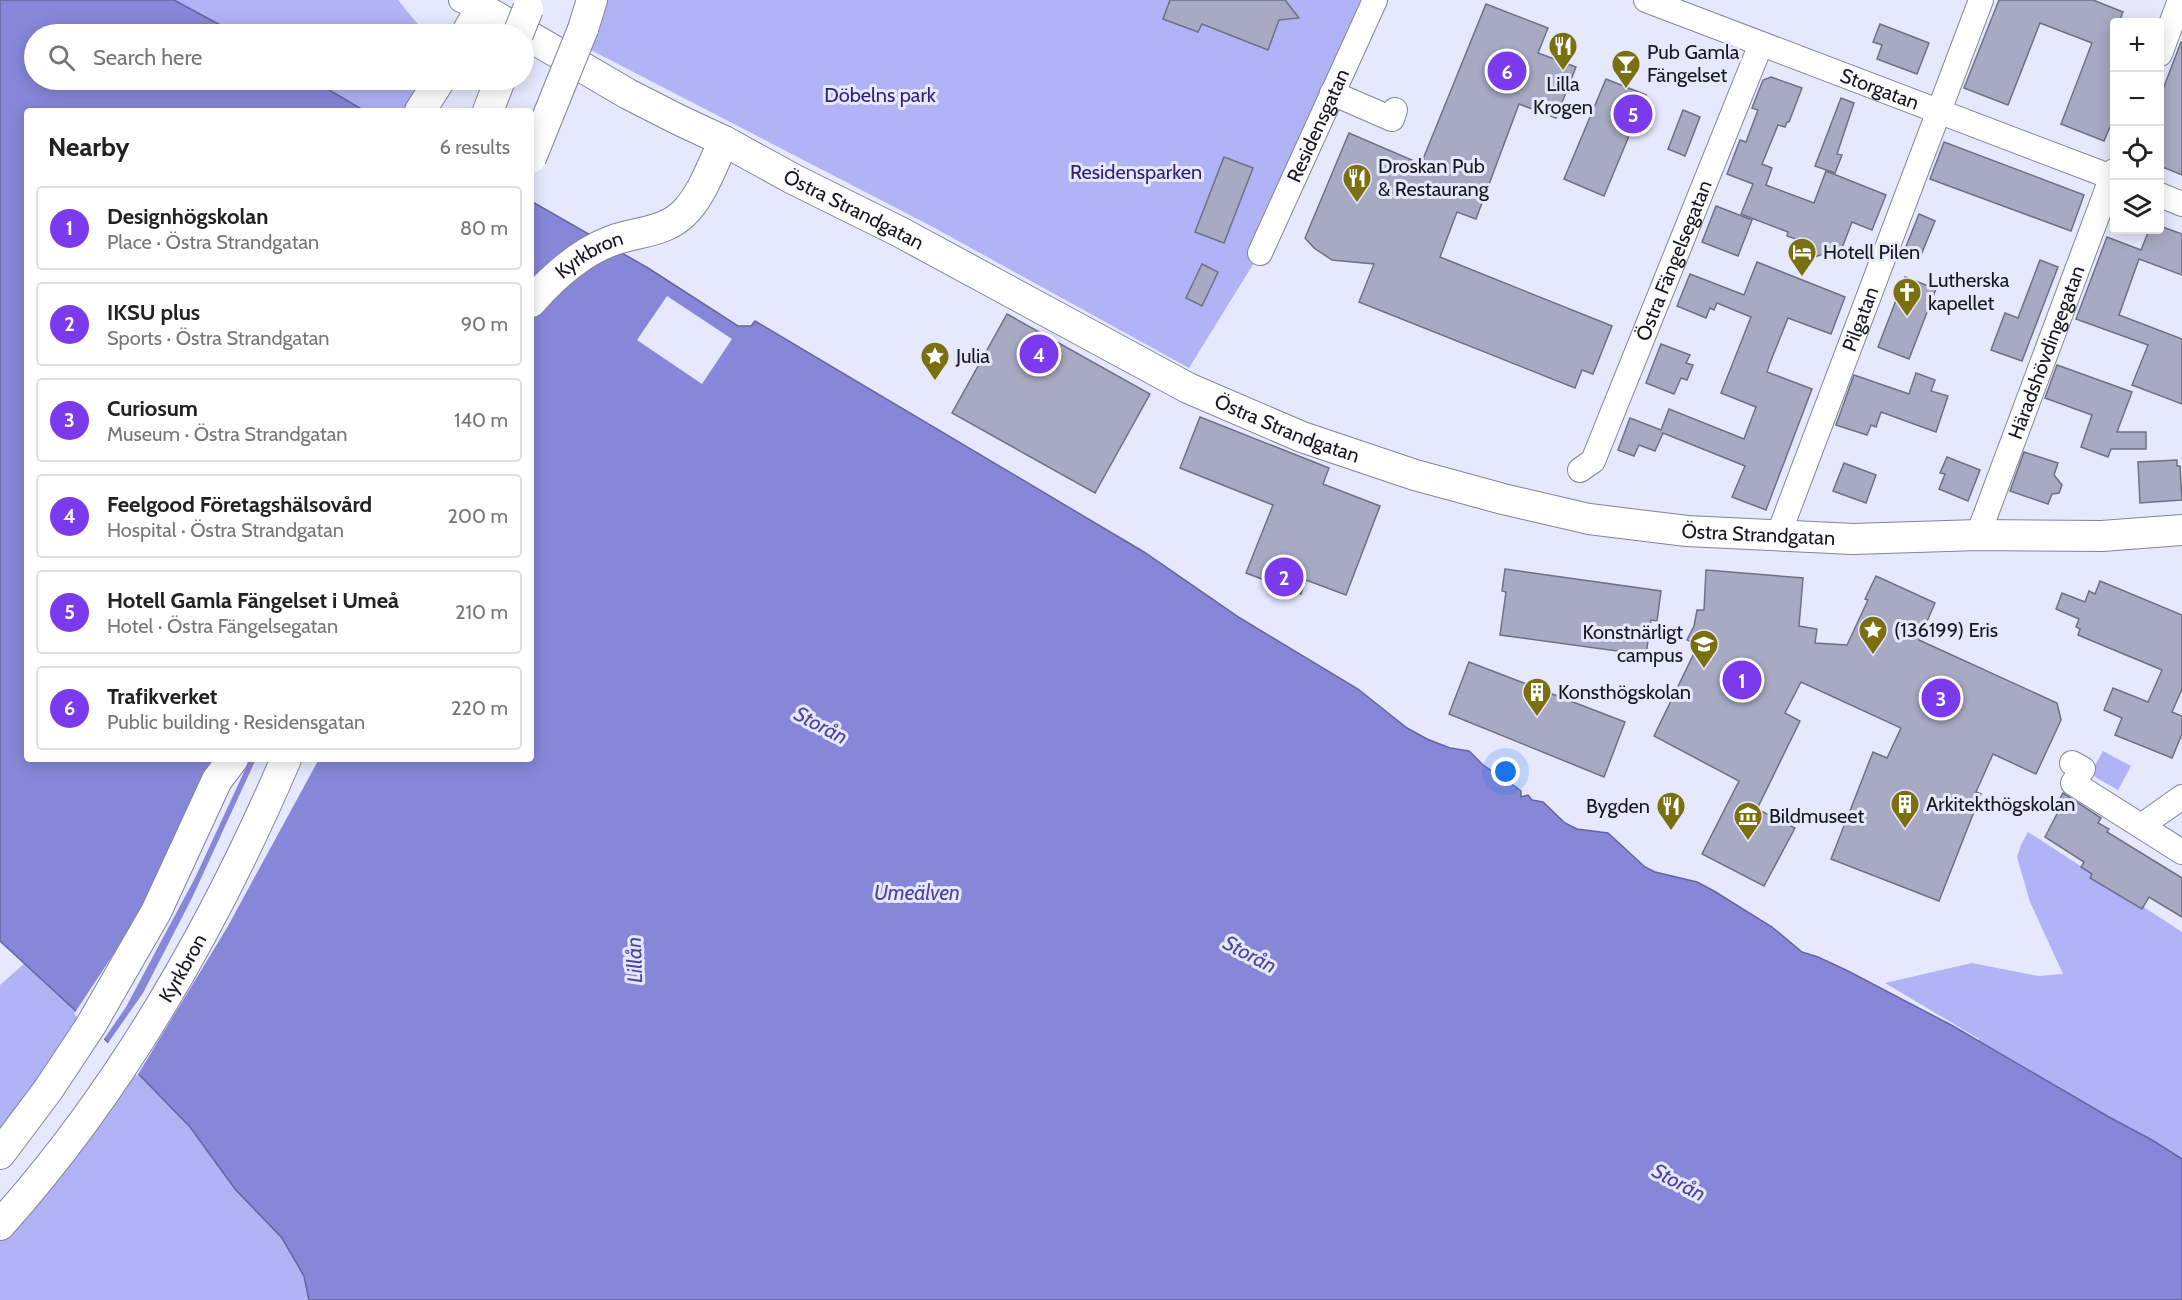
<!DOCTYPE html>
<html lang="en">
<head>
<meta charset="utf-8">
<style>
	:root { --surface:#fff; --page:#f2f2f2; --text:#222; --muted:#767676; --line:#e0e0e0; --accent:#7c3aed }
	body { margin:0; font-family:Cabin,sans-serif; background:var(--page); color:var(--text) }
	.controls { position:absolute; right:18px; top:18px; display:grid; overflow:hidden; border-radius:6px; box-shadow:0 3px 15px #0003 }
	.controls button { width:54px; height:54px; display:grid; place-items:center; padding:0; border:0; border-bottom:2px solid var(--line); background:var(--surface); color:var(--text); font:30px sans-serif }
	.you { position:absolute; left:1506px; top:772px; width:21px; height:21px; margin:-15px; border:4px solid #fff; border-radius:50%; background:#1a73e8; box-shadow:0 0 0 9px #1a73e833 }
	.badge { display:grid; place-items:center; width:39px; height:39px; border-radius:50%; background:var(--accent); color:#fff; font-size:20px; font-weight:700 }
	.pin { position:absolute; translate:-50% -50%; border:3px solid #fff; box-shadow:0 2px 6px #0006 }
	.list { margin:0; padding:0; list-style:none }
	h2 { display:flex; justify-content:space-between; align-items:center; height:78px; margin:0; padding:0 24px; font-size:26px }
	h2 small { font-size:20px; font-weight:400; color:var(--muted) }
	.list li { display:grid; grid-template-columns:39px 1fr auto; gap:18px; align-items:center; box-sizing:border-box; height:84px; margin:0 12px 12px; padding:0 12px; border:2px solid var(--line); border-radius:6px }
	.list b { display:block; font-size:22px; white-space:nowrap }
	.list p { margin:0; font-size:20px; white-space:nowrap; color:var(--muted) }
	.list em { font-size:20px; font-style:normal; color:var(--muted) }
	.icon { flex:none; width:33px; height:33px; fill:none; stroke:currentColor; stroke-width:2; stroke-linecap:round; stroke-linejoin:round }
	.map { position:relative; flex:none; width:2182px; height:1300px; overflow:hidden }
	.search { position:absolute; background:var(--surface); box-shadow:0 3px 15px #0003; left:24px; top:24px; width:510px; height:66px; display:flex; align-items:center; gap:15px; box-sizing:border-box; padding:0 21px; border-radius:33px; color:var(--muted); font-size:22px }
	.panel { position:absolute; background:var(--surface); box-shadow:0 3px 15px #0003; left:24px; top:108px; width:510px; height:654px; border-radius:6px }
	.map>svg:first-child { display:block }
</style>
</head>
<body>
<div class="map">
<svg width="2182" height="1300" viewBox="0 0 2182 1300">
	<rect width="100%" height="100%" fill="#e6e8fd"/>
	<g fill="#b0b3f5">
		<polygon points="174,0 398,0 421,28 423,34 237,34"/>
		<polygon points="602,0 1375,0 1260,253 1189,368 931,226 587,48"/>
		<polygon points="312,80 420,80 419,86 406,111 365,111"/>
		<polygon points="2103,751 2131,766 2118,790 2095,777 2093,769"/>
		<polygon points="2028,832 2182,932 2182,1160 1979,1041 1979,1039 1885,983 1972,963 2038,976 2063,974 2030,902 2017,857 2021,845"/>
		<polygon points="25,963 91,1025 0,1154 0,985"/>
		<polygon points="125,1061 190,1127 235,1189 282,1238 304,1276 309,1300 0,1300 0,1225"/>
	</g>
	<polygon fill="#8687d8" stroke="#6465a0" stroke-width="1.5" points="0,0 174,0 237,34 34,34 34,80 312,80 365,111 27,111 27,759 531,759 531,201 648,268 738,326 751,326 755,321 1144,552 1240,618 1358,689 1407,728 1427,739 1450,748 1469,751 1483,765 1516,787 1521,791 1521,797 1528,795 1532,800 1543,802 1565,823 1577,829 1608,833 1645,867 1655,872 1697,882 1714,891 1772,927 1802,952 1818,957 1848,971 1953,1026 2109,1117 2152,1140 2182,1159 2182,1300 309,1300 304,1276 282,1238 235,1189 190,1127 91,1025 0,941"/>
	<g fill="#e6e8fd">
		<polygon points="667,296 732,339 702,384 637,340"/>
		<polygon points="212,759 250,759 196,876 126,1007 102,1042 74,1014 126,935 165,865"/>
		<polygon points="256,759 319,759 228,926 137,1076 106,1046 143,993 192,898"/>
	</g>
	<g fill="#a8aac3" stroke="#6f7087" stroke-width="1.5">
		<polygon points="1170,0 1285,0 1299,18 1279,20 1268,50 1202,24 1198,32 1163,19"/>
		<polygon points="1999,0 2093,0 2123,12 2119,22 2115,22 2115,115 2104,141 2061,124 2092,43 2040,23 2008,105 1964,88"/>
		<polygon points="1486,4 1548,28 1538,53 1576,67 1556,118 1519,104 1476,219 1457,212 1440,257 1612,326 1593,374 1582,370 1575,388 1359,302 1374,264 1332,260 1314,248 1305,238 1349,133 1421,164"/>
		<polygon points="1880,24 1929,43 1917,74 1877,59 1882,45 1873,42"/>
		<polygon points="2181,42 2182,42 2182,175 2160,166 2160,97"/>
		<polygon points="1771,77 1802,88 1789,122 1787,122 1785,127 1778,125 1762,164 1772,168 1766,185 1814,203 1826,171 1886,195 1872,230 1852,222 1839,256 1828,252 1807,260 1796,239 1787,236 1788,232 1741,214 1753,184 1727,174 1740,140 1746,142 1758,110 1752,108 1763,80"/>
		<polygon points="1606,79 1646,95 1604,196 1564,179"/>
		<polygon points="1841,98 1854,103 1837,154 1842,155 1835,173 1815,166"/>
		<polygon points="1683,110 1700,117 1685,156 1668,149"/>
		<polygon points="1944,142 2084,195 2071,231 1930,179"/>
		<polygon points="1224,157 1253,168 1224,243 1195,232"/>
		<polygon points="1716,206 1752,220 1738,256 1702,242"/>
		<polygon points="1919,214 1935,221 1919,260 1903,254"/>
		<polygon points="2160,226 2182,234 2182,275 2139,259 2119,315 2182,339 2182,404 2132,385 2148,345 2076,319 2107,237 2141,250 2149,230 2160,230"/>
		<polygon points="2040,260 2058,267 2022,361 1991,350 2005,313 2018,318"/>
		<polygon points="1757,262 1845,297 1831,334 1788,318 1770,363 1767,372 1812,389 1766,510 1732,497 1745,466 1663,433 1655,451 1639,445 1634,456 1618,450 1630,418 1661,430 1669,409 1744,439 1756,407 1721,393 1751,317 1717,303 1714,310 1710,308 1706,318 1677,306 1690,274 1744,295"/>
		<polygon points="1202,264 1218,272 1202,306 1186,298"/>
		<polygon points="1905,277 1936,289 1909,359 1878,347"/>
		<polygon points="1007,314 1150,394 1095,493 952,413"/>
		<polygon points="1661,344 1690,355 1686,363 1693,365 1687,380 1681,378 1674,394 1646,383"/>
		<polygon points="2057,365 2132,392 2117,432 2146,432 2146,449 2111,449 2108,457 2081,447 2092,415 2045,398"/>
		<polygon points="1916,373 1935,380 1931,391 1948,396 1936,432 1881,412 1876,427 1871,425 1867,435 1836,425 1854,375 1909,394"/>
		<polygon points="1200,417 1329,468 1323,484 1380,506 1346,595 1306,580 1301,594 1246,573 1273,505 1180,468"/>
		<polygon points="2024,452 2058,463 2054,475 2062,485 2059,493 2052,494 2048,504 2010,491"/>
		<polygon points="1947,457 1980,470 1968,501 1939,489 1945,474 1940,473"/>
		<polygon points="2177,460 2177,466 2180,466 2182,500 2140,503 2138,462"/>
		<polygon points="1844,463 1876,475 1866,503 1833,491"/>
		<polygon points="1505,569 1661,591 1657,621 1651,620 1646,655 1500,635 1506,592 1502,591"/>
		<polygon points="1706,570 1803,578 1799,626 1817,629 1815,643 1847,645 1868,600 1865,599 1876,576 1935,603 1919,640 2057,703 2061,720 2036,774 1993,754 1976,792 1981,794 1939,901 1831,859 1873,752 1887,758 1901,728 1801,682 1785,713 1800,721 1757,809 1795,828 1764,886 1702,854 1739,781 1654,736 1698,645 1687,640 1694,626 1697,610 1704,610"/>
		<polygon points="2100,581 2182,615 2182,689 2172,712 2182,716 2182,734 2172,758 2115,735 2122,718 2104,710 2113,688 2148,702 2162,670 2078,635 2080,629 2076,627 2079,619 2056,609 2062,593 2085,602 2089,591 2095,594"/>
		<polygon points="1469,662 1625,722 1604,777 1449,714"/>
		<polygon points="2063,793 2101,818 2098,823 2109,829 2107,832 2182,878 2182,917 2149,897 2142,909 2090,878 2092,874 2081,867 2084,862 2045,837 2058,812 2054,809"/>
	</g>
	<g fill="none" stroke-linecap="round" stroke-linejoin="round">
		<g stroke="#82849b" stroke-width="26">
			<g id="minor">
				<polyline points="461,0 481,8"/>
				<path id="s1" d="M 1646,0 L 2114,178"/>
				<polyline points="2160,54 2180,0"/>
				<polyline points="1332,93 1392,119 1395,110"/>
				<polyline points="2160,195 2182,204"/>
				<path id="s2" d="M 1260,253 L 1375,0"/>
				<path id="s3" d="M 1580,470 L 1593,461 L 1761,44"/>
				<path id="s4" d="M 1978,535 L 2114,171"/>
				<path id="s5" d="M 1778,536 L 1981,0"/>
				<polyline points="2072,763 2083,769 2073,783 2182,852"/>
				<polyline points="2141,826 2182,797"/>
			</g>
		</g>
		<g stroke="#82849b" stroke-width="32">
			<g id="tertiary">
				<polyline points="583,29 592,0"/>
				<path id="s6" d="M 466,34 L 481,8 L 628,94 L 679,120 L 724,141 L 793,179 L 900,232 L 1188,388 L 1302,437 L 1415,475 L 1503,499 L 1589,519 L 1687,531 L 1853,539 L 1978,535 L 2102,536 L 2182,530"/>
				<polyline points="420,111 440,80"/>
				<polyline points="488,111 500,80"/>
				<path id="s7" d="M 531,302 C 553,277 579,253 611,241 C 638,231 667,233 687,210 C 704,191 713,163 724,141"/>
				<polyline points="0,1154 48,1090 91,1025 156,912 217,780 233,759"/>
				<path id="s8" d="M 0,1225 C 122,1089 214,927 286,759"/>
			</g>
		</g>
		<use href="#minor" stroke="#fff" stroke-width="24"/>
		<use href="#tertiary" stroke="#fff" stroke-width="30"/>
		<g stroke="#82849b" stroke-width="32" stroke-linecap="butt">
			<g id="tertiary-bridge">
				<polyline points="518,34 528,9"/>
				<polyline points="531,158 583,29"/>
			</g>
		</g>
		<use href="#tertiary-bridge" stroke="#fff" stroke-width="30"/>
	</g>
	<defs>
		<g id="restaurant-pin" transform="scale(1.5)"><path d="M0 17L-7.5 6A9.5 9.5 0 1 1 7.5 6Z" fill="#7b700f" stroke="#e6e8fd"/><path d="M-5-6h1v4h1v-4h1v4h1v-4h1v5L-1.5 .5V6h-2V.5L-5-1ZM5-6V6H3V1.5H1.5Q1.5-4 5-6Z" fill="#fff"/></g>
		<g id="bar-pin" transform="scale(1.5)"><path d="M0 17L-7.5 6A9.5 9.5 0 1 1 7.5 6Z" fill="#7b700f" stroke="#e6e8fd"/><path d="M-6-5H6L.8 .8V4.5H3.5V6h-7V4.5H-.8V.8Z" fill="#fff"/></g>
		<g id="hotel-pin" transform="scale(1.5)"><path d="M0 17L-7.5 6A9.5 9.5 0 1 1 7.5 6Z" fill="#7b700f" stroke="#e6e8fd"/><path d="M-6-4.5h1.5V1H6V5H4.5V3h-9V5H-6ZM-4 0a1.8 1.8 0 1 1 3.6 0ZM.5 0V-2.5h3Q6-2.5 6 0Z" fill="#fff"/></g>
		<g id="church-pin" transform="scale(1.5)"><path d="M0 17L-7.5 6A9.5 9.5 0 1 1 7.5 6Z" fill="#7b700f" stroke="#e6e8fd"/><path d="M-1.2-6h2.4v3.5h3.3v2.4h-3.3V6h-2.4V-.1h-3.3v-2.4h3.3Z" fill="#fff"/></g>
		<g id="sight-pin" transform="scale(1.5)"><path d="M0 17L-7.5 6A9.5 9.5 0 1 1 7.5 6Z" fill="#7b700f" stroke="#e6e8fd"/><path d="M0-6L1.8-2.2L6-1.7L2.9 1.2L3.7 5.4L0 3.3L-3.7 5.4L-2.9 1.2L-6-1.7L-1.8-2.2Z" fill="#fff"/></g>
		<g id="university-pin" transform="scale(1.5)"><path d="M0 17L-7.5 6A9.5 9.5 0 1 1 7.5 6Z" fill="#7b700f" stroke="#e6e8fd"/><path d="M0-5L7-2L0 1L-7-2ZM-4 1L0 2.5L4 1V4Q0 6-4 4Z" fill="#fff"/></g>
		<g id="building-pin" transform="scale(1.5)"><path d="M0 17L-7.5 6A9.5 9.5 0 1 1 7.5 6Z" fill="#7b700f" stroke="#e6e8fd"/><path d="M-4-6H4V6H1V3H-1V6H-4ZM-2.5-4.3h1.7v1.8h-1.7ZM.8-4.3h1.7v1.8H.8ZM-2.5-1h1.7V.8h-1.7ZM.8-1h1.7V.8H.8Z" fill="#fff"/></g>
		<g id="museum-pin" transform="scale(1.5)"><path d="M0 17L-7.5 6A9.5 9.5 0 1 1 7.5 6Z" fill="#7b700f" stroke="#e6e8fd"/><path d="M0-6L6-3V-2H-6V-3ZM-5-1h2V3h-2ZM-1-1h2V3h-2ZM3-1h2V3H3ZM-6 4H6V6H-6Z" fill="#fff"/></g>
	</defs>
	<g fill-rule="evenodd">
		<use href="#restaurant-pin" x="1563" y="46"/>
		<use href="#bar-pin" x="1626" y="64"/>
		<use href="#restaurant-pin" x="1357" y="178"/>
		<use href="#hotel-pin" x="1802" y="252"/>
		<use href="#church-pin" x="1907" y="292"/>
		<use href="#sight-pin" x="935" y="356"/>
		<use href="#sight-pin" x="1873" y="630"/>
		<use href="#university-pin" x="1704" y="644"/>
		<use href="#building-pin" x="1537" y="692"/>
		<use href="#building-pin" x="1905" y="804"/>
		<use href="#restaurant-pin" x="1671" y="806"/>
		<use href="#museum-pin" x="1748" y="816"/>
	</g>
	<g text-anchor="middle" dominant-baseline="central" stroke-width="6" stroke-linejoin="round" paint-order="stroke">
		<g font-size="20" fill="#16171f" stroke="#e6e8fd" text-anchor="start">
			<text x="1647" y="52">Pub Gamla<tspan x="1647" dy="23">Fängelset</tspan></text>
			<text x="1563" y="84" text-anchor="middle">Lilla<tspan x="1563" dy="23">Krogen</tspan></text>
			<text x="1378" y="166">Droskan Pub<tspan x="1378" dy="23">&amp; Restaurang</tspan></text>
			<text x="1823" y="252">Hotell Pilen</text>
			<text x="1928" y="280">Lutherska<tspan x="1928" dy="23">kapellet</tspan></text>
			<text x="956" y="356">Julia</text>
			<text x="1894" y="630">(136199) Eris</text>
			<text x="1683" y="632" text-anchor="end">Konstnärligt<tspan x="1683" dy="23">campus</tspan></text>
			<text x="1558" y="692">Konsthögskolan</text>
			<text x="1926" y="804">Arkitekthögskolan</text>
			<text x="1650" y="806" text-anchor="end">Bygden</text>
			<text x="1769" y="816">Bildmuseet</text>
		</g>
		<g font-size="20" fill="#16171f" stroke="#e6e8fd">
			<text stroke="none"><textPath href="#s1" startOffset="250">Storgatan</textPath></text>
			<text stroke="none"><textPath href="#s2" startOffset="140">Residensgatan</textPath></text>
			<text stroke="none"><textPath href="#s6" startOffset="454">Östra Strandgatan</textPath></text>
			<text stroke="none"><textPath href="#s7" startOffset="76">Kyrkbron</textPath></text>
			<text stroke="none"><textPath href="#s3" startOffset="232">Östra Fängelsegatan</textPath></text>
			<text stroke="none"><textPath href="#s5" startOffset="232">Pilgatan</textPath></text>
			<text stroke="none"><textPath href="#s4" startOffset="195">Häradshövdingegatan</textPath></text>
			<text stroke="none"><textPath href="#s6" startOffset="940">Östra Strandgatan</textPath></text>
			<text stroke="none"><textPath href="#s6" startOffset="1426">Östra Strandgatan</textPath></text>
			<text stroke="none"><textPath href="#s8" startOffset="316">Kyrkbron</textPath></text>
		</g>
		<g font-size="20" fill="#2f1f7d" stroke="#e6e8fd">
			<text x="880" y="95">Döbelns park</text>
			<text x="1136" y="172">Residensparken</text>
		</g>
		<g font-size="21" font-style="italic" fill="#4b44a4" stroke="#e6e8fd">
			<text transform="translate(821 725) rotate(28)">Storån</text>
			<text x="917" y="892">Umeälven</text>
			<text transform="translate(1250 954) rotate(28)">Storån</text>
			<text transform="translate(634 960) rotate(-92)">Lillån</text>
			<text transform="translate(1679 1182) rotate(28)">Storån</text>
		</g>
	</g>
</svg>
<div class="controls">
<button>+</button>
<button>−</button>
<button><svg class="icon" aria-label="locate" viewBox="0 0 24 24"><circle cx="12" cy="12" r="6"/><path d="M12 2v4M12 18v4M2 12h4M18 12h4"/></svg></button>
<button><svg class="icon" aria-label="layers" viewBox="0 0 24 24"><path d="M12 4l9 5-9 5-9-5zM3 14l9 5 9-5"/></svg></button>
</div>
<div class="you"></div>
<div class="pin badge" style="left:1742px;top:680px">1</div>
<div class="pin badge" style="left:1284px;top:577px">2</div>
<div class="pin badge" style="left:1941px;top:698px">3</div>
<div class="pin badge" style="left:1039px;top:354px">4</div>
<div class="pin badge" style="left:1633px;top:114px">5</div>
<div class="pin badge" style="left:1507px;top:71px">6</div>
<div class="search"><svg class="icon" aria-label="search" viewBox="0 0 24 24"><circle cx="10" cy="10" r="6"/><path d="M15 15l6 6"/></svg>Search here</div>
<section class="panel">
<h2>Nearby<small>6 results</small></h2>
<ul class="list">
<li><span class="badge">1</span><div><b>Designhögskolan</b><p>Place · Östra Strandgatan</p></div><em>80 m</em></li>
<li><span class="badge">2</span><div><b>IKSU plus</b><p>Sports · Östra Strandgatan</p></div><em>90 m</em></li>
<li><span class="badge">3</span><div><b>Curiosum</b><p>Museum · Östra Strandgatan</p></div><em>140 m</em></li>
<li><span class="badge">4</span><div><b>Feelgood Företagshälsovård</b><p>Hospital · Östra Strandgatan</p></div><em>200 m</em></li>
<li><span class="badge">5</span><div><b>Hotell Gamla Fängelset i Umeå</b><p>Hotel · Östra Fängelsegatan</p></div><em>210 m</em></li>
<li><span class="badge">6</span><div><b>Trafikverket</b><p>Public building · Residensgatan</p></div><em>220 m</em></li>
</ul>
</section>
</div>
</body>
</html>
